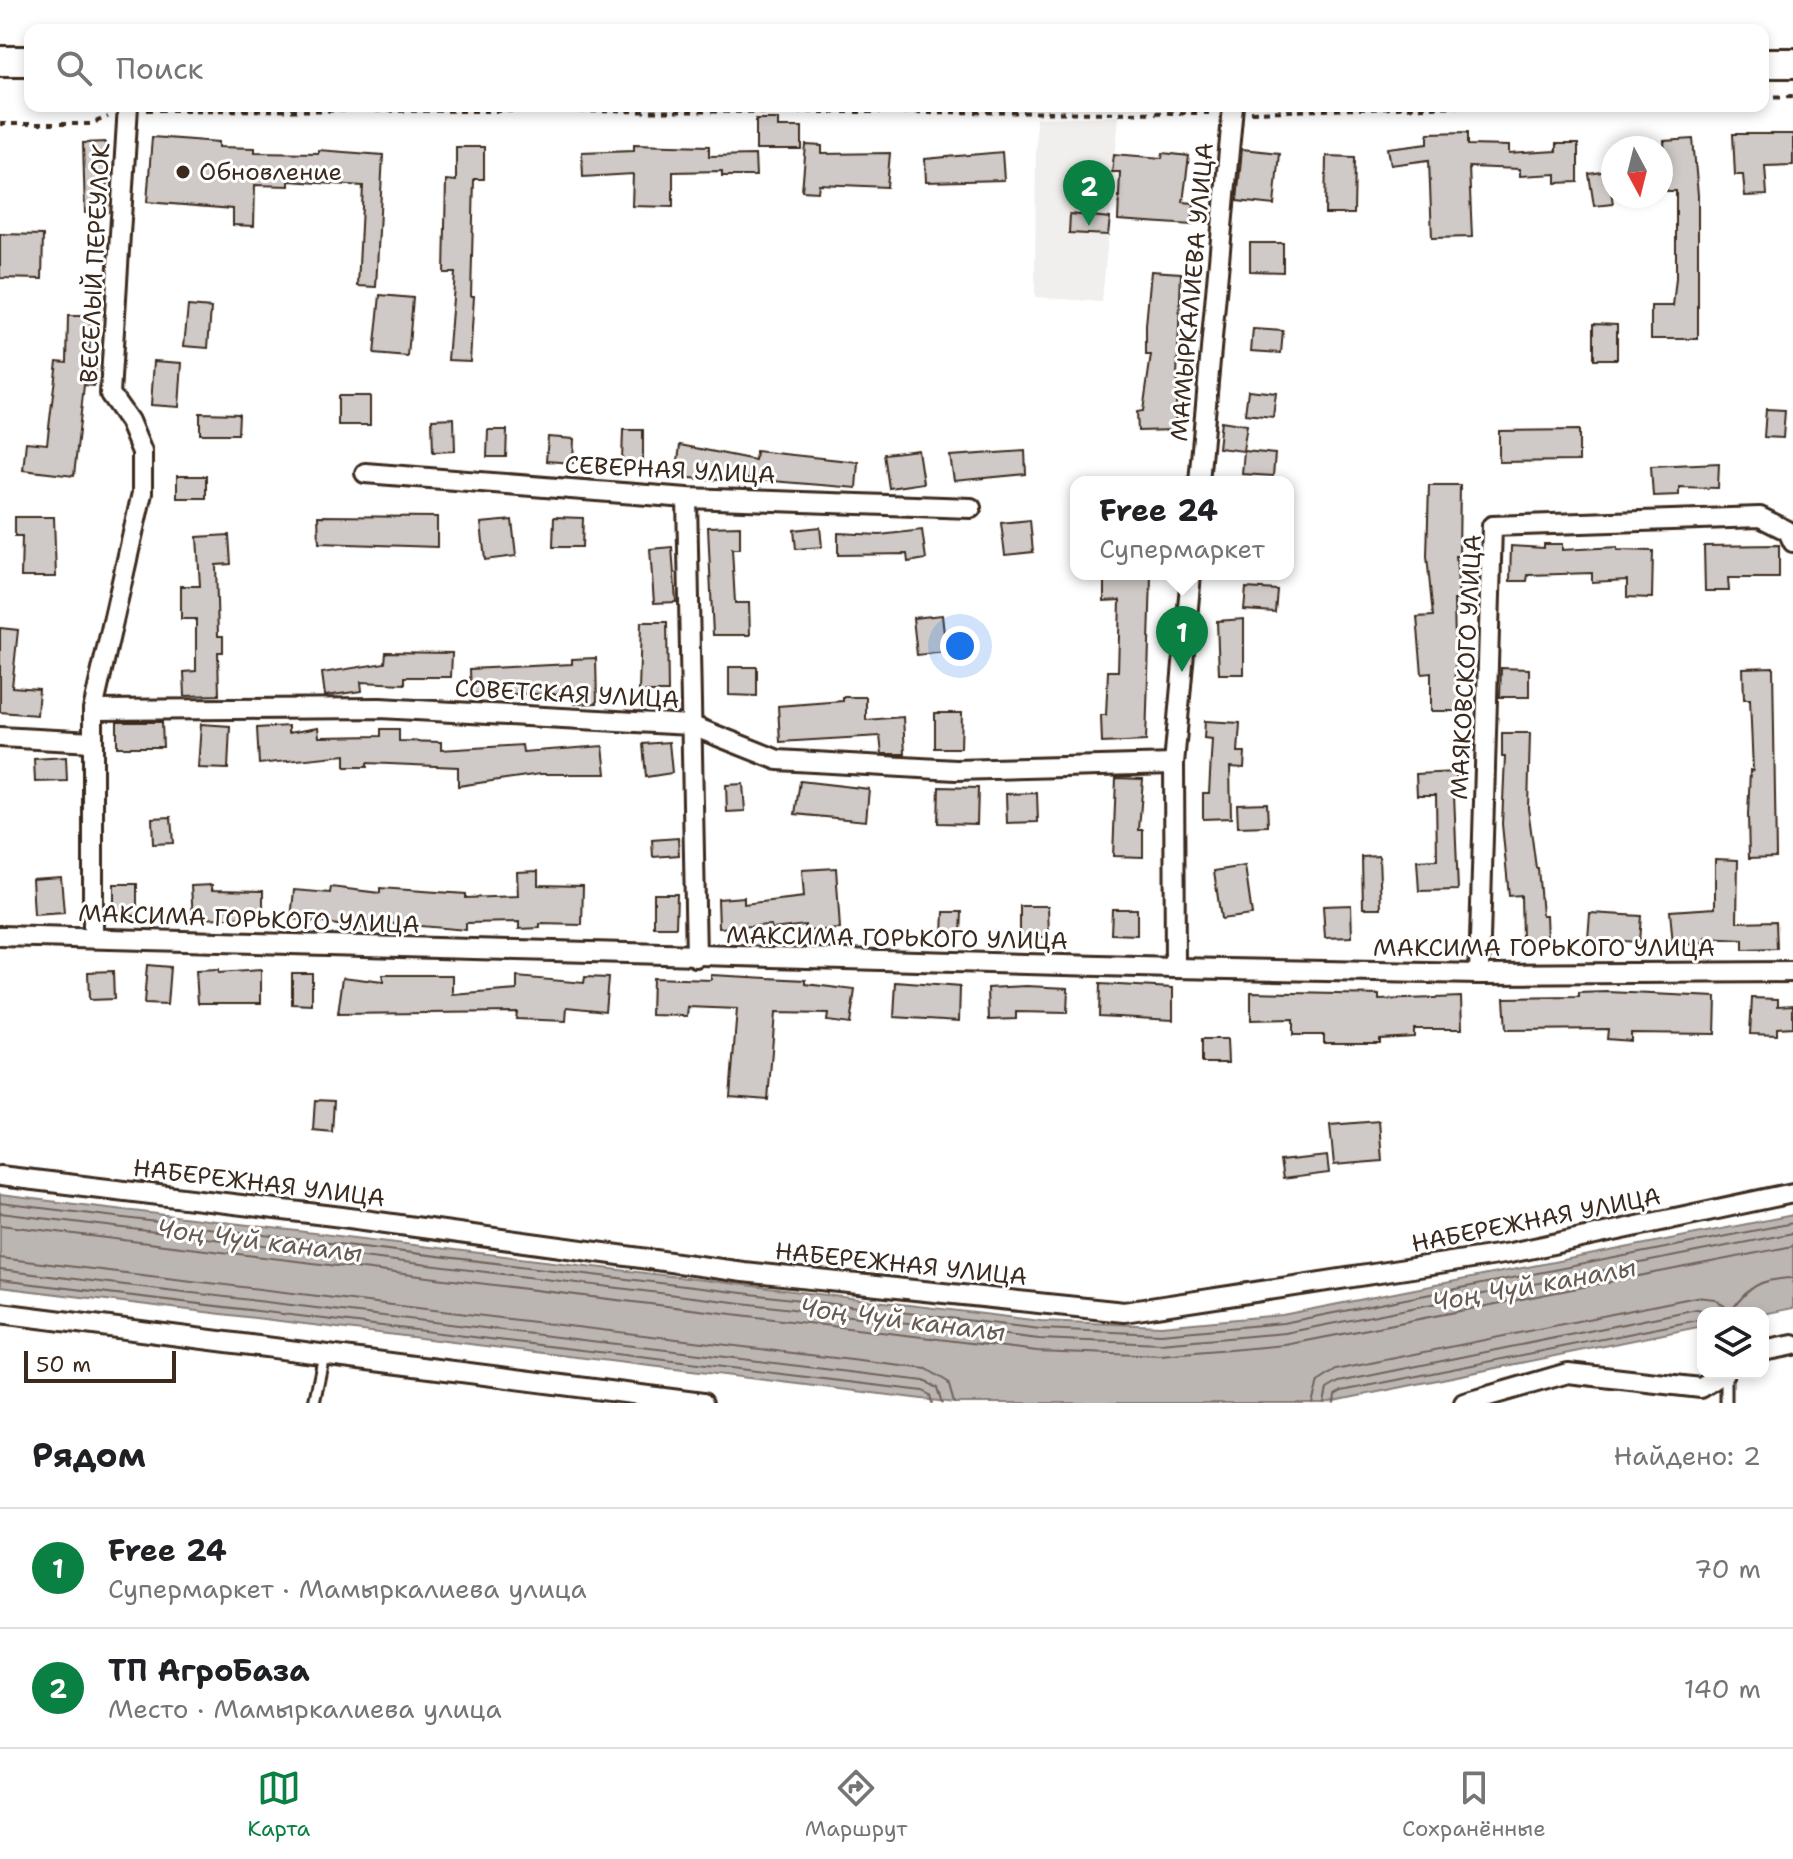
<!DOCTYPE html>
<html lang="ru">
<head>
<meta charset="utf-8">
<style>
	:root { --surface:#fff; --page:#f6f6f6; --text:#202124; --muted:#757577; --line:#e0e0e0; --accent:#0b8043 }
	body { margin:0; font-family:"Shantell Sans",sans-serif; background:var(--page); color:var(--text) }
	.controls { position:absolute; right:24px; bottom:24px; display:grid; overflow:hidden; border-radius:16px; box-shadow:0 4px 12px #0003 }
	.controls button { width:72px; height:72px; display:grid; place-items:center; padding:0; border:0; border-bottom:2px solid var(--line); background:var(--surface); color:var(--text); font:40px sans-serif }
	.compass { position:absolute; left:1601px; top:136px; width:72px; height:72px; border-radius:50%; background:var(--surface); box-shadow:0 4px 12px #0003; rotate:173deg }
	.scale { position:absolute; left:24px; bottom:20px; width:152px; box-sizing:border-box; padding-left:8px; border:4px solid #3b2a1e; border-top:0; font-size:22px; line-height:28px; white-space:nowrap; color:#3b2a1e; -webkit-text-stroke:6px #fff; paint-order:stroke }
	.you { position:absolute; left:960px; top:646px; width:28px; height:28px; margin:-20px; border:6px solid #fff; border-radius:50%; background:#1a73e8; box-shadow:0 0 0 12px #1a73e833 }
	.badge { display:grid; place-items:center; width:52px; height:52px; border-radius:50%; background:var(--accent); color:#fff; font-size:26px; font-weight:700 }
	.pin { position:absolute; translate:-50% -66px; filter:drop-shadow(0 2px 4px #0008) }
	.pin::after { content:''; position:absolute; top:42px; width:28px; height:24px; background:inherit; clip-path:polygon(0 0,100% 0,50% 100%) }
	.popup { position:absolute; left:1070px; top:476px; width:224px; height:104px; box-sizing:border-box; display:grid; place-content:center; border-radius:16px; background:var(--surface); filter:drop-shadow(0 2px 6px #0005); font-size:26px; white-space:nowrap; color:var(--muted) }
	.popup b { font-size:30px; color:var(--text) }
	.popup::after { content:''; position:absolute; left:50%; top:100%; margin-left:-16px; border:16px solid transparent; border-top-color:var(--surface) }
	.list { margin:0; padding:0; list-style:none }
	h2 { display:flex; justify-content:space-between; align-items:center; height:104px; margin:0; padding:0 32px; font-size:34px }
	h2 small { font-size:26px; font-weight:400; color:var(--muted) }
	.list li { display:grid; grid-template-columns:52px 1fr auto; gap:24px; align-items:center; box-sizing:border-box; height:120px; padding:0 32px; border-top:2px solid var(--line) }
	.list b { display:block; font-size:30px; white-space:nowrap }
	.list p { margin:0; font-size:26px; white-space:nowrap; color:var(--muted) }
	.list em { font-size:26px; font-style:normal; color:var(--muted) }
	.icon { flex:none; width:44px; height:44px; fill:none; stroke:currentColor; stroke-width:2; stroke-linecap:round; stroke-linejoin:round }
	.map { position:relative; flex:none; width:1793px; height:1403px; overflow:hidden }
	.search { position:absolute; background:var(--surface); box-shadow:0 4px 12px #0003; left:24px; right:24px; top:24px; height:88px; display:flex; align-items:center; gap:20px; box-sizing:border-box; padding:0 28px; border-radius:16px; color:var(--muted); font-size:30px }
	.sheet { height:344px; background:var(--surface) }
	nav { display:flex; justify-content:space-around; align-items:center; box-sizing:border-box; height:112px; border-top:2px solid var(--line); background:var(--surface); font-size:22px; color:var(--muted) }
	nav a { display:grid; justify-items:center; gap:4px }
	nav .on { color:var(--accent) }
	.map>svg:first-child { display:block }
</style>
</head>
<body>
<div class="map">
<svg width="1793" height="1403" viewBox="0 0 1793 1403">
	<rect width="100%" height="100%" fill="#fff"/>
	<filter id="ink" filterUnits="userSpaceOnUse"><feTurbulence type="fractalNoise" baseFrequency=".0125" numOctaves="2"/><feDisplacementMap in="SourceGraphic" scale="16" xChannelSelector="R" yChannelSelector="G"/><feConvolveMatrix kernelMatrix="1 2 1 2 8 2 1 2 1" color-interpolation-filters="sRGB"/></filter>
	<g filter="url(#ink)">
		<polygon fill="#f1efee" points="1119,116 1102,302 1035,297 1036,118"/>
		<polygon fill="#bcb6b3" stroke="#887e77" stroke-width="2" points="0,1195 1041,1321 1161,1326 1282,1315 1793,1215 1793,1308 1763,1314 1703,1313 1703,1326 1324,1403 955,1403 0,1287"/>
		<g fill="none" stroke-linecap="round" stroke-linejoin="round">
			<g stroke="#6f625a" stroke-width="2">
				<polyline points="0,1203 1040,1329 1161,1334 1283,1323 1793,1223"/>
				<polyline points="0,1213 1039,1339 1161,1344 1285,1333 1793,1233"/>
				<polyline points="0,1225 1037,1351 1161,1356 1286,1345 1793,1246"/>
				<polyline points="0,1258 927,1369 948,1382 954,1403"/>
				<polyline points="0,1270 924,1381 937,1388 942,1403"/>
				<polyline points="0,1280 923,1391 930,1395 932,1403"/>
				<path d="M 1312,1403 L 1318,1382 L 1336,1370 L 1696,1297 L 1715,1299 L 1731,1311 C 1749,1286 1760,1279 1793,1278"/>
				<polyline points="1324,1403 1327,1389 1339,1382 1697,1309 1714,1313"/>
				<polyline points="1334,1403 1335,1395 1342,1391 1703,1319"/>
			</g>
		</g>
		<g fill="#cfcac7" stroke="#3b2a1e" stroke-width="2">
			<polygon points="756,119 778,119 778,127 802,127 802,150 756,150"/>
			<polygon points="1468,132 1468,145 1509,146 1509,154 1556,151 1556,144 1578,144 1578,182 1556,183 1556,174 1520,176 1520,169 1469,167 1472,237 1432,238 1429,160 1391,165 1388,148 1428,143 1428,133"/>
			<polygon points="1733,134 1793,134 1793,165 1765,166 1767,195 1745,196 1743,175 1735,175"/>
			<polygon points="152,137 219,142 219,147 255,148 255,152 318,153 318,150 383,155 376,287 358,286 363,186 289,181 289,186 255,185 254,226 233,225 233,209 147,202"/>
			<polygon points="1693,139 1698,195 1698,339 1651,339 1651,306 1673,306 1676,278 1676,191 1667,191 1664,141"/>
			<polygon points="105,142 108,212 85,213 83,143"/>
			<polygon points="634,144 709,146 709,156 755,155 756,176 722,176 722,171 673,172 673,207 632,206 633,174 583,177 582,152 634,150"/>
			<polygon points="806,145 822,146 822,154 890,153 887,187 819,184 818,192 802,191"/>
			<polygon points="456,147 484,147 484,179 474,179 471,296 474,296 470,361 448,360 455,273 444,273 446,180 456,181"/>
			<polygon points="1242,149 1279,153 1274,205 1237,201"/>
			<polygon points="1002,152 1004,180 926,182 925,159"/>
			<polygon points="1163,153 1189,156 1183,202 1194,203 1192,225 1118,220 1120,172 1112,172 1114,154 1162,158"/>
			<polygon points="1326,156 1355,157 1354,214 1325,214"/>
			<polygon points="1608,171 1613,204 1594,206 1589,174"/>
			<polygon points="1070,214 1110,218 1108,235 1069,233"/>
			<polygon points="0,234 43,235 42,279 0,278"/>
			<polygon points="1250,243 1283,243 1283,272 1250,271"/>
			<polygon points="1151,271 1181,273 1175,430 1138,431 1137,412 1143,411 1151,355 1146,355 1146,325"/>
			<polygon points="380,295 413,298 408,357 374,354"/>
			<polygon points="188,306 211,308 208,348 184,346"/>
			<polygon points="68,316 91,316 89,364 96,364 94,386 84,385 74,476 23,470 26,442 47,444 57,361 67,362"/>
			<polygon points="1594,323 1617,324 1617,359 1594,359"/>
			<polygon points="1253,329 1283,331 1281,353 1251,351"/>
			<polygon points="154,361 182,363 179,407 151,405"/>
			<polygon points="1248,390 1276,393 1273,417 1245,414"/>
			<rect x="338" y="396" width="32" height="29"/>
			<polygon points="1766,409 1785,410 1783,438 1764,437"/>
			<polygon points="200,413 239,414 238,434 200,434"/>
			<polygon points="454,418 455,451 433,452 432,419"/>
			<polygon points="1221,421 1247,425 1243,451 1218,448"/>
			<polygon points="488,430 507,430 506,457 487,457"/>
			<polygon points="623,430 643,430 643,462 622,461"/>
			<polygon points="1579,430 1579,461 1499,462 1499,431"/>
			<polygon points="548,437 574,439 573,463 546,461"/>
			<polygon points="680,445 755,460 756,451 858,462 856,488 734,478 733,481 676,477"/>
			<polygon points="918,450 923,483 889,488 884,454"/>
			<polygon points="1025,451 1026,474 954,481 950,456"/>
			<polygon points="1244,451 1275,454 1273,476 1242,474"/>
			<polygon points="1719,463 1718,488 1679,487 1679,495 1653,496 1651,466"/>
			<rect x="177" y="476" width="29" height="22"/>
			<polygon points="1429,485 1460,485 1459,556 1456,556 1459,600 1454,600 1456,690 1461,690 1461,711 1431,711 1431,673 1422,674 1417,617 1433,616 1427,556"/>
			<polygon points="318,516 437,517 437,547 319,543"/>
			<polygon points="15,517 54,517 56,577 21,577 22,536 15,536"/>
			<polygon points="554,517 583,518 582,547 553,547"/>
			<polygon points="512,520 516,556 485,560 481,523"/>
			<polygon points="1030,520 1033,552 1005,555 1001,523"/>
			<polygon points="740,526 740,549 732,549 735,603 749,603 750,635 713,635 708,527"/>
			<polygon points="820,527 822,547 796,549 794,530"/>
			<polygon points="922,530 926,559 908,562 907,554 838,555 838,533 880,535"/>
			<polygon points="229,535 231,564 216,565 218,636 223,636 223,652 218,652 219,695 185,696 184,672 196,671 196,619 181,619 181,586 200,586 197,537"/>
			<polygon points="1544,544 1562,544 1562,550 1617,547 1617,550 1653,551 1652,598 1627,597 1627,580 1592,582 1592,573 1528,575 1527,581 1510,581 1511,546 1544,548"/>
			<polygon points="1779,545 1779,578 1728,578 1729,591 1705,591 1704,546"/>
			<polygon points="672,547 676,602 654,603 650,549"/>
			<polygon points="1151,576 1146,741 1102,743 1101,715 1106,715 1108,671 1118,671 1120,600 1104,601 1104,577"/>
			<polygon points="1246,588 1277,590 1275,612 1244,610"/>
			<polygon points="942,615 946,652 917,655 913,618"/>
			<polygon points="1244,619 1244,674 1219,674 1217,621"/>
			<polygon points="641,622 667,622 668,692 639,692"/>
			<polygon points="0,628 18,630 12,687 39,689 37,715 0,712"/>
			<polygon points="386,652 452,653 451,677 405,677 405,684 361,682 362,691 325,696 322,673 385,663"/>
			<polygon points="596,658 597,703 574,704 573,694 471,694 470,669 572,664 572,659"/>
			<polygon points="729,667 757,667 757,696 729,695"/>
			<polygon points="1773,667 1776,857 1749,858 1748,815 1750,770 1753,771 1750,699 1744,699 1743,668"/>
			<polygon points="1501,668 1529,669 1529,697 1500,697"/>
			<polygon points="843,697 866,697 866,720 903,717 905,754 882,754 880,736 780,742 778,706 843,701"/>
			<polygon points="935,713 962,713 961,748 935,748"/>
			<polygon points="1205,721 1240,723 1238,752 1245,752 1244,768 1230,767 1231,818 1203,819 1203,793 1209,793 1212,739 1204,738"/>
			<polygon points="117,722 162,722 163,747 117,747"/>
			<polygon points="201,724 230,726 228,769 198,768"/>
			<polygon points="288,726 288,733 318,728 319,737 381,736 381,729 399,729 399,741 441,742 441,750 522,745 523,752 603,746 606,774 540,774 458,786 458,767 367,763 367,767 345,767 345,755 259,764 257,728"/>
			<polygon points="1502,733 1530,733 1528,808 1536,868 1538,868 1542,915 1546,915 1547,940 1522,940 1521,895 1509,896 1502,824 1505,757 1502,757"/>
			<polygon points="669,742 672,773 646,777 643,744"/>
			<polygon points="66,757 67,781 35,782 34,759"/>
			<polygon points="1456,772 1457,794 1454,794 1458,890 1419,891 1417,861 1437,860 1436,795 1417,795 1416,774"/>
			<polygon points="1116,778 1143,779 1139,830 1143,830 1143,857 1113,856"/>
			<polygon points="800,781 869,789 866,821 795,814"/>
			<polygon points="743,784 745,811 727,812 726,785"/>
			<polygon points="939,787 978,788 977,824 938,823"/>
			<polygon points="1037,793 1038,822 1007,823 1006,794"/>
			<polygon points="1267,803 1268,826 1238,827 1237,804"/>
			<polygon points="171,817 173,843 153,844 152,818"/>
			<polygon points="678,838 679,855 653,857 652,840"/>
			<polygon points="1379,856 1381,908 1363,908 1362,857"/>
			<polygon points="1715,859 1738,860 1737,922 1776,921 1777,949 1743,950 1743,940 1705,938 1705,943 1673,946 1670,911 1715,908"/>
			<polygon points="1245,866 1252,915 1221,919 1214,871"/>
			<polygon points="836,868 840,929 806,931 805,925 772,929 771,925 719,928 718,899 744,897 744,904 804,897 802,870"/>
			<polygon points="538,871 538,885 583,886 582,925 540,924 540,928 519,929 519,922 466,923 466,930 362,921 362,928 291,919 294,890 330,893 331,887 380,893 380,888 466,894 466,898 518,896 517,872"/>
			<polygon points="61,877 64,913 34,915 32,879"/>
			<rect x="114" y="884" width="23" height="32"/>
			<polygon points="212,885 212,890 263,891 263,917 193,919 191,886"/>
			<polygon points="654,894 677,894 676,927 654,927"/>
			<polygon points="1351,905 1352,937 1325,938 1323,906"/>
			<polygon points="1020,906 1048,906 1049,937 1020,937"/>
			<polygon points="1112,909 1137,909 1137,935 1111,934"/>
			<polygon points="944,912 962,912 961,935 943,934"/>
			<polygon points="1590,913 1641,916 1639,942 1588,939"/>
			<polygon points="147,965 170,967 167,1005 144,1004"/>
			<polygon points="218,970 218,973 261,970 261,1003 198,1003 196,971"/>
			<polygon points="113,971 114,999 89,1000 88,972"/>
			<polygon points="292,973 312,973 312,1005 292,1004"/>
			<polygon points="383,975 453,975 453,995 517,990 517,977 584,983 585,977 608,978 605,1011 567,1007 566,1021 516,1019 517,1012 338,1014 343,977 383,982"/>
			<polygon points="711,975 806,980 806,984 855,990 850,1024 827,1021 828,1014 775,1013 768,1100 730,1097 737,1009 688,1007 687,1016 651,1015 652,978 711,980"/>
			<polygon points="896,982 960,987 959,1021 894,1017"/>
			<polygon points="1100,984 1173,988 1173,1020 1099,1016"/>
			<polygon points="1026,986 1068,988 1067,1013 1016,1012 1016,1019 989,1020 988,988"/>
			<polygon points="1251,992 1379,995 1379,1000 1461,997 1462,1029 1414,1029 1414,1037 1380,1039 1380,1043 1324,1043 1324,1035 1293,1035 1293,1019 1251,1020"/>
			<polygon points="1608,992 1716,997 1715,1034 1631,1033 1631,1041 1607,1039 1608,1029 1506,1030 1504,998 1579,997 1579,993"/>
			<polygon points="1752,998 1778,999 1778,1006 1793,1005 1793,1027 1777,1028 1777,1035 1750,1034"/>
			<polygon points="1202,1039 1227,1039 1228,1063 1202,1063"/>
			<polygon points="315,1100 334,1101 332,1132 313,1130"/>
			<polygon points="1379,1121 1382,1161 1334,1165 1330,1125"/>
			<polygon points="1327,1156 1329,1173 1283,1179 1280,1161"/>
		</g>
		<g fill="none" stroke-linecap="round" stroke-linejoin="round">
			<g stroke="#3b2a1e" stroke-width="15">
				<g id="service">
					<polyline points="1726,1373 1726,1403"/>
					<polyline points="314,1403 324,1355"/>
				</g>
			</g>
			<g stroke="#3b2a1e" stroke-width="24">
				<g id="minor">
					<polyline points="365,473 687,498 971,508"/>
					<polyline points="1199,482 1233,106"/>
					<polyline points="687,498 696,957"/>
					<polyline points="93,710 380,708 690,725 778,760 956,770 1174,764"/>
					<polyline points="0,737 93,742"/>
					<polyline points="0,936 1175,968 1479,974 1793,972"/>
					<polyline points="93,937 93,710 142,493 142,452 129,421 110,394 128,106"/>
					<polyline points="1175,968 1174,764 1191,574"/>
					<polyline points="1479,974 1492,526 1760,517 1788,531 1793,542"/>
					<polyline points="0,1176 342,1217 743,1272 1124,1312 1510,1253 1793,1193"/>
					<polyline points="0,1313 703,1403"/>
					<polyline points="1763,1351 1793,1345"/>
					<polyline points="1464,1403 1568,1373 1701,1388 1724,1373"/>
				</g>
			</g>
			<g stroke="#3b2a1e" stroke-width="34">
				<g id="primary">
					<polyline points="0,61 30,61"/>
					<polyline points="1763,63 1793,63"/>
				</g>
			</g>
			<g stroke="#3b2a1e" stroke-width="4" stroke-dasharray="6 6" stroke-linecap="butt">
				<polyline points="1763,97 1793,96"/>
				<polyline points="147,110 1214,113"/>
				<polyline points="1251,112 1465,106"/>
				<polyline points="0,124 90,124 108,117"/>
			</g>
			<use href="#service" stroke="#fff" stroke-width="9"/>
			<use href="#minor" stroke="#fff" stroke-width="18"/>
			<use href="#primary" stroke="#fff" stroke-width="28"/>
		</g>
	</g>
	<circle fill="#3b2a1e" stroke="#fff" stroke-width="3" cx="183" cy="172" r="8"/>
	<g text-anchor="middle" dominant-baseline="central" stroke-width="6" stroke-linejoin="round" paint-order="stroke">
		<g font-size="24" fill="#3b2a1e" stroke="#fff" text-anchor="start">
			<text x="199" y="172">Обновление</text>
		</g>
		<g font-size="24" fill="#3b2a1e" stroke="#fff">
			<text transform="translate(95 263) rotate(-87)">ВЕСЕЛЫЙ ПЕРЕУЛОК</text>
			<text transform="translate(1192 292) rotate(-85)">МАМЫРКАЛИЕВА УЛИЦА</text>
			<text transform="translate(670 470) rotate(3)">СЕВЕРНАЯ УЛИЦА</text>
			<text transform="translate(1466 667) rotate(-87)">МАЯКОВСКОГО УЛИЦА</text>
			<text transform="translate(567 694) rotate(3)">СОВЕТСКАЯ УЛИЦА</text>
			<text transform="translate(249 919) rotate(2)">МАКСИМА ГОРЬКОГО УЛИЦА</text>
			<text transform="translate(897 938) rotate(1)">МАКСИМА ГОРЬКОГО УЛИЦА</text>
			<text x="1544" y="948">МАКСИМА ГОРЬКОГО УЛИЦА</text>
			<text transform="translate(259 1183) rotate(7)">НАБЕРЕЖНАЯ УЛИЦА</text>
			<text transform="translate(1536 1220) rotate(-11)">НАБЕРЕЖНАЯ УЛИЦА</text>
			<text transform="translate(901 1264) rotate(6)">НАБЕРЕЖНАЯ УЛИЦА</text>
		</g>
		<g font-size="26" font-style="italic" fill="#685b52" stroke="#fff">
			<text transform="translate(260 1240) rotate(7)">Чоң Чүй каналы</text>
			<text transform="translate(1534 1284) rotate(-10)">Чоң Чүй каналы</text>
			<text transform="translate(903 1319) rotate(7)">Чоң Чүй каналы</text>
		</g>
	</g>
</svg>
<div class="controls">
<button><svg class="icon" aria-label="layers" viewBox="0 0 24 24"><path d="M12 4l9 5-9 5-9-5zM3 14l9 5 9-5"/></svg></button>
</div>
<svg class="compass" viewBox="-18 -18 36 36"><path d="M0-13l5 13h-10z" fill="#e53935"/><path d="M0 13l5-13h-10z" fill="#757577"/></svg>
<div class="scale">50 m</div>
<div class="you"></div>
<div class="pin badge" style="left:1182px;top:672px">1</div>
<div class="popup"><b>Free 24</b>Супермаркет</div>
<div class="pin badge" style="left:1089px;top:226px">2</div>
<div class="search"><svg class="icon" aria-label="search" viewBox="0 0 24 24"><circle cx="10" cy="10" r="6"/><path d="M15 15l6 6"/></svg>Поиск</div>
</div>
<section class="sheet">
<h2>Рядом<small>Найдено: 2</small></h2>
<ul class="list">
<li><span class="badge">1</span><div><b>Free 24</b><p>Супермаркет · Мамыркалиева улица</p></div><em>70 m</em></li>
<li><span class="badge">2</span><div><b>ТП АгроБаза</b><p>Место · Мамыркалиева улица</p></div><em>140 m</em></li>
</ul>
</section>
<nav>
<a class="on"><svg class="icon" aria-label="map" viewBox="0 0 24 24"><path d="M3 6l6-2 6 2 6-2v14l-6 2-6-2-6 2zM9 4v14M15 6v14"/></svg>Карта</a>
<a><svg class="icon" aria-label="directions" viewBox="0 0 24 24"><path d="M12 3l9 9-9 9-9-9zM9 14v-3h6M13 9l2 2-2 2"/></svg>Маршрут</a>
<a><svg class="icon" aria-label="saved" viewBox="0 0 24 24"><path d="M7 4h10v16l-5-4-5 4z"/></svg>Сохранённые</a>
</nav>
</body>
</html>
